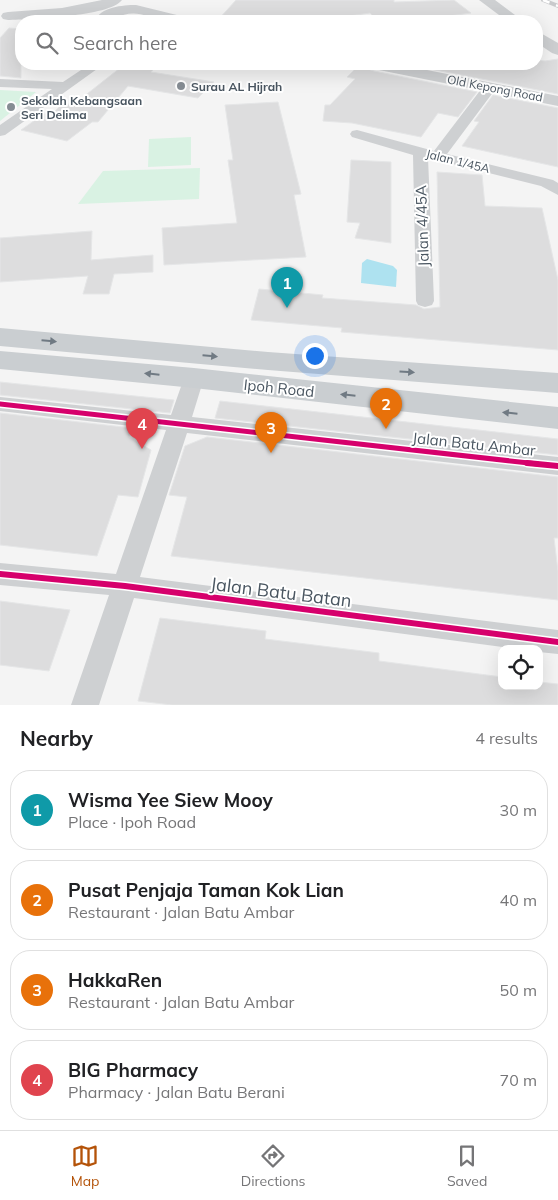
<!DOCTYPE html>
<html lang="en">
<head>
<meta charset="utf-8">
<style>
	:root { --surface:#fff; --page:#f2f2f2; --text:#202124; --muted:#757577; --line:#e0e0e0; --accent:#b45309 }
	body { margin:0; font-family:Mulish,sans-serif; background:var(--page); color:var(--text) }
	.controls { position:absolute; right:15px; bottom:15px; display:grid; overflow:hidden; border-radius:10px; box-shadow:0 5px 20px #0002 }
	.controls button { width:45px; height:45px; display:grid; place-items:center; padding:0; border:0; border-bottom:1px solid var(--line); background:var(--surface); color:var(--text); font:25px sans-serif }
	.you { position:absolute; left:314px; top:355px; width:18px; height:18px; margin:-12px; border:4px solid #fff; border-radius:50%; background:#1a73e8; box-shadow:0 0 0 8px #1a73e833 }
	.badge { display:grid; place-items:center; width:32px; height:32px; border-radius:50%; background:var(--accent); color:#fff; font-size:16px; font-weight:700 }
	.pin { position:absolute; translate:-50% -41px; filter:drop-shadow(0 1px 2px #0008) }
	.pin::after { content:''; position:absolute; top:26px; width:18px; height:15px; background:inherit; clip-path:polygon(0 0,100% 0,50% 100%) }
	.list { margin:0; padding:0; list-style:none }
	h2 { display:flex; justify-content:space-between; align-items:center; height:65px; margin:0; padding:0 20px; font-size:21px }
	h2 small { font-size:16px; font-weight:400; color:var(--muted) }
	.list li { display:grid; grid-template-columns:32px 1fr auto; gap:15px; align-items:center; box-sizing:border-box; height:80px; margin:0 10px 10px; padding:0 10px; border:1px solid var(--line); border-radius:20px }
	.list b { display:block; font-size:19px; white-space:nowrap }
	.list p { margin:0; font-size:16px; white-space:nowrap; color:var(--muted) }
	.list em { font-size:16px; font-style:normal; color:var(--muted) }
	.icon { flex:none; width:28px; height:28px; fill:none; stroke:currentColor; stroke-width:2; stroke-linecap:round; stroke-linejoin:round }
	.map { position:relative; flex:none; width:558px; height:705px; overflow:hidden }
	.search { position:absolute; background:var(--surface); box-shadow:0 5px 20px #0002; left:15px; right:15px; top:15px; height:55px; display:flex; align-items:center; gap:12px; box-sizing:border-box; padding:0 18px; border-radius:20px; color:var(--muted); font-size:19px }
	.sheet { height:425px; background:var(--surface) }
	nav { display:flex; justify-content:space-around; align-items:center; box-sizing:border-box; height:70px; border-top:1px solid var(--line); background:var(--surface); font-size:14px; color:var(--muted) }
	nav a { display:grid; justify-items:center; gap:2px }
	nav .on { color:var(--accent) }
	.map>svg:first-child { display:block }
</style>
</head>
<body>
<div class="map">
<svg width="558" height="705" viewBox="0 0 558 705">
	<rect width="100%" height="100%" fill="#f4f4f4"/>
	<g fill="#d9f2e3">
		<polygon points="0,90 36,92 0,121"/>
		<polygon points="191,137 191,165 148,167 149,139"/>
		<polygon points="200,168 199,199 78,204 103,171"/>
	</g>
	<polygon fill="#aee2f0" points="367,259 393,266 397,270 396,287 361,283 362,263"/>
	<g fill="#ddddde" stroke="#e5e6e7">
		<polygon points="236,0 394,0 394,2 454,0 471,13 412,21 378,21 370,13 342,17 338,21 217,21"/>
		<polygon points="9,28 21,29 21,78 0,76 0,38"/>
		<polygon points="558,59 558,94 405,64 537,64 537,60 545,61"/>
		<polygon points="125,64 159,64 151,72 214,82 198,98 128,86 98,122 92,122 67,141 21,130 45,113 52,114 63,103 73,105"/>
		<polygon points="360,64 364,64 367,69 374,71 477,92 458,117 438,113 421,137 352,123 323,121 325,105 330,105 355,79 347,77"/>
		<polygon points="493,95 558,108 558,167 462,146 479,122 474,121"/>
		<polygon points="278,102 301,194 294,195 306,257 164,265 162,228 237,223 228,160 233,160 225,105"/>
		<polygon points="351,160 391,162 391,243 355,238 360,223 347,222"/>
		<polygon points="437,172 482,175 485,206 542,208 558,280 558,350 341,332 342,328 251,320 259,289 323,295 322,298 416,305 424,309 440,307"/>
		<polygon points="92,231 91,260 153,255 153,272 114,274 109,294 83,294 88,276 0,282 0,238"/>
		<polygon points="0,382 174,400 170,413 0,395"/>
		<polygon points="220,401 558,439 558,455 215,418"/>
		<polygon points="0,413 132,428 129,437 151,450 138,497 118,495 97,556 0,545"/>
		<polygon points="207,437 558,477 558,538 554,538 558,571 558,600 171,556 187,497 169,495 185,446"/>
		<polygon points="0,601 70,610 49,671 0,665"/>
		<polygon points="160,618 266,631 265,639 379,653 379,661 502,677 502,686 539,686 539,682 558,684 558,705 172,705 138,701"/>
	</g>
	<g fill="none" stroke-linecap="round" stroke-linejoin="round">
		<g fill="#ced0d2" fill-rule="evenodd">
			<polygon points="90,64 104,64 5,135 0,136 0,125 52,89 0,87 0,79 63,82"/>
			<polygon points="490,83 497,87 447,154 553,180 558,183 558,195 541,186 428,158 434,301 432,305 425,307 418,305 416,301 413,155 352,137 350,134 352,131 357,130 434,151 485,84"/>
			<polygon points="194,371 201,373 204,378 192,417 558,457 558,475 187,433 140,577 558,630 558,654 539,652 539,649 518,649 134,598 99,705 71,705 109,595 0,585 0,563 116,574 166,430 0,411 0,397 171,415 184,378 187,373"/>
		</g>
		<g fill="#ced0d2" fill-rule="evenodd">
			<path d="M 102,0 L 122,0 C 109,17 30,19 8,20 L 3,19 L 1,16 L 3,13 L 8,12 L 62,8 Z"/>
			<polygon points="479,0 495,0 523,21 507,21"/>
			<path d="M 136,5 L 189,18 L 191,21 L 149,21 L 149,17 C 125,7 116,22 95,21 C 100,7 123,5 136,5 Z"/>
			<polygon points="537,31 558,43 558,55 552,53 537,43"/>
			<polygon points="366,64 397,64 558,96 558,106 374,69 368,67"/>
		</g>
		<g fill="#caced1" fill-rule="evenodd">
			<polygon points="0,328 268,352 558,373 558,393 268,370 0,346"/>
			<polygon points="0,351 194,368 558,407 558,429 194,388 0,369"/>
		</g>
		<g stroke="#c9cacc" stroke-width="4">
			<polyline id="rail" points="543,0 558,6"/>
		</g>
		<use href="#rail" stroke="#fff" stroke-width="2.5" stroke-dasharray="7" stroke-linecap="butt"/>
		<g stroke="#fff" stroke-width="8">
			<polyline id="cycleway-far1" points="0,404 538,464"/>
		</g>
		<g stroke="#fff" stroke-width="9">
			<g id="cycleway">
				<polyline points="527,463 558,466"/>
				<polyline points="0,574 125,586 558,642"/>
			</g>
		</g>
		<use href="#cycleway-far1" stroke="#d6006c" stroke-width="5"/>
		<use href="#cycleway" stroke="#d6006c" stroke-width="6"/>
	</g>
	<defs><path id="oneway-solid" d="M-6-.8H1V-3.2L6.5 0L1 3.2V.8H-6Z" transform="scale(1.25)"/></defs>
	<g fill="#707a83">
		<use href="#oneway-solid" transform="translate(49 341) rotate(5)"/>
		<use href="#oneway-solid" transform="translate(210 356) rotate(5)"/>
		<use href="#oneway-solid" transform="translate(407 372) rotate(4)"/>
		<use href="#oneway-solid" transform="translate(152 374) rotate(-174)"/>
		<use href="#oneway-solid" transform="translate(348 395) rotate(-174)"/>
		<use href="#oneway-solid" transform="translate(510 413) rotate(-174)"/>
	</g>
	<g fill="#868d94" stroke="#fff" stroke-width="2">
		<circle cx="181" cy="86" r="5"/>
		<circle cx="11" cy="107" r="5"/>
	</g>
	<g text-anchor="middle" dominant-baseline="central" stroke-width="4" stroke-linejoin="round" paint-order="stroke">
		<g font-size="12" font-weight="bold" fill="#4a5661" stroke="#fff" text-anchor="start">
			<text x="191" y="86">Surau AL Hijrah</text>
			<text x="21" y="100">Sekolah Kebangsaan<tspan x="21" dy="14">Seri Delima</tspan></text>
		</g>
		<g font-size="12" fill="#4a5661" stroke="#fff">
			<text transform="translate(495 88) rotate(11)">Old Kepong Road</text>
			<text transform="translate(458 161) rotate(14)">Jalan 1/45A</text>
		</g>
		<g font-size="15" fill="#4a5661" stroke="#fff">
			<text transform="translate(422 226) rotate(-92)">Jalan 4/45A</text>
			<text transform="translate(279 388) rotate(6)">Ipoh Road</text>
			<text transform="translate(474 444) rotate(6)">Jalan Batu Ambar</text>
		</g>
		<g font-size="18" fill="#4a5661" stroke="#fff">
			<text transform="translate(281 592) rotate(7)">Jalan Batu Batan</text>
		</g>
	</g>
</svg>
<div class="controls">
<button><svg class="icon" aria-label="locate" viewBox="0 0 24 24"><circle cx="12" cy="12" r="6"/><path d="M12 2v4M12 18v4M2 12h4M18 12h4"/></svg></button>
</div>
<div class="you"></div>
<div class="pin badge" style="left:287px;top:308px;background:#0f9aa8">1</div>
<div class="pin badge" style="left:386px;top:429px;background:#e8710a">2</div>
<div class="pin badge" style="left:271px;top:453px;background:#e8710a">3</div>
<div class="pin badge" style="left:142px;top:449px;background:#e0444e">4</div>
<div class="search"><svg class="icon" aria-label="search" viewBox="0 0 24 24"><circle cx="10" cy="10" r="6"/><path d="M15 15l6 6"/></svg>Search here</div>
</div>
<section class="sheet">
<h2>Nearby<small>4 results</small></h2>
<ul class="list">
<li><span class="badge" style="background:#0f9aa8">1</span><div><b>Wisma Yee Siew Mooy</b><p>Place · Ipoh Road</p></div><em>30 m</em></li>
<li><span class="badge" style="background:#e8710a">2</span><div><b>Pusat Penjaja Taman Kok Lian</b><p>Restaurant · Jalan Batu Ambar</p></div><em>40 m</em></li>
<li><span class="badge" style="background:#e8710a">3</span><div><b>HakkaRen</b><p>Restaurant · Jalan Batu Ambar</p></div><em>50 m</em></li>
<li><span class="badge" style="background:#e0444e">4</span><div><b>BIG Pharmacy</b><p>Pharmacy · Jalan Batu Berani</p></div><em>70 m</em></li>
</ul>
</section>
<nav>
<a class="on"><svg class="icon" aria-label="map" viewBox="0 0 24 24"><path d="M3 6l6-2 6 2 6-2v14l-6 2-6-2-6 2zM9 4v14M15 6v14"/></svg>Map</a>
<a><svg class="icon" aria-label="directions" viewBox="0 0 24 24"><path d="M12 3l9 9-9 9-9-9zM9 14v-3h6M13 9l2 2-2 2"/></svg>Directions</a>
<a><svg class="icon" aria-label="saved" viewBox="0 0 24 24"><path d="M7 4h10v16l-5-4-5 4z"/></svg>Saved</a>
</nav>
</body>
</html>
